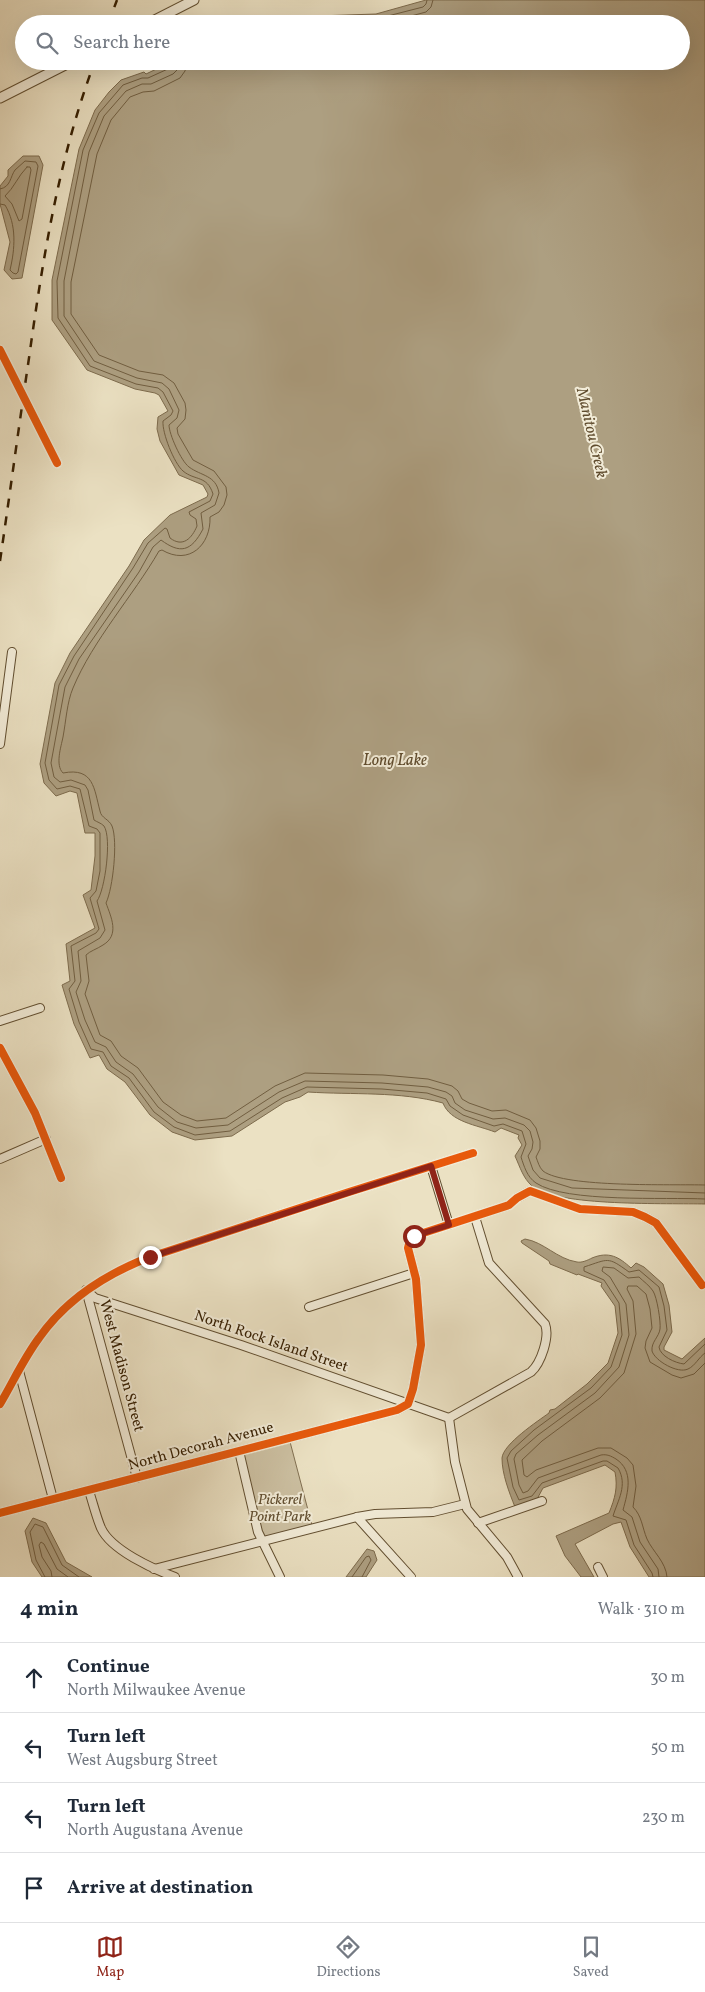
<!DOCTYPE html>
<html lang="en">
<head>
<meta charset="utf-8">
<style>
	:root { --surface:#fff; --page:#f6f6f7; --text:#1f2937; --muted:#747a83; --line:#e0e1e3; --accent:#8f2418 }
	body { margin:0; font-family:Vollkorn,serif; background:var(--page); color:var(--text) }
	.stop { position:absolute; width:15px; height:15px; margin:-11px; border:4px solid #8f2418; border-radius:50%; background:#fff }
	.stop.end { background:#8f2418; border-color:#fff; box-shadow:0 1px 5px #0008 }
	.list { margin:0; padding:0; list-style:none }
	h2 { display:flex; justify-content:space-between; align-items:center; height:65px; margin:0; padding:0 20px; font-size:21px }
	h2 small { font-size:16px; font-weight:400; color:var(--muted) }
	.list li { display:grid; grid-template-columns:32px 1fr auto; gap:15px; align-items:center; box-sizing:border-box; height:70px; padding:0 20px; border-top:1px solid var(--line) }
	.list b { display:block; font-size:19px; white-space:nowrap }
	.list p { margin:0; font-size:16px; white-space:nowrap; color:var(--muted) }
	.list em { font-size:16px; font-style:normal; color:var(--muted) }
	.icon { flex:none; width:28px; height:28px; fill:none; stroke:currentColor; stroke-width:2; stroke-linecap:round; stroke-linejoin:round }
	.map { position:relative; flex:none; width:705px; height:1577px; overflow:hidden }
	.search { position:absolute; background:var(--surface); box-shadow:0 5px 20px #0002; left:15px; right:15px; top:15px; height:55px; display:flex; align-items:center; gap:12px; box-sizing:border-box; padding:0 18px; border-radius:28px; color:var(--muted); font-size:19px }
	.sheet { height:345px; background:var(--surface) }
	nav { display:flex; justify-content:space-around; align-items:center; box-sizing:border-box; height:70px; border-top:1px solid var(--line); background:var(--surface); font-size:14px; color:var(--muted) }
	nav a { display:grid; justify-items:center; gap:2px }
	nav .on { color:var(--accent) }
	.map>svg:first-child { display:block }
</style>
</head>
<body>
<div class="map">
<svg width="705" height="1577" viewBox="0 0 705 1577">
	<rect width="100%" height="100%" fill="#ebe1c3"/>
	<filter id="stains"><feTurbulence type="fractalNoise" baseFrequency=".004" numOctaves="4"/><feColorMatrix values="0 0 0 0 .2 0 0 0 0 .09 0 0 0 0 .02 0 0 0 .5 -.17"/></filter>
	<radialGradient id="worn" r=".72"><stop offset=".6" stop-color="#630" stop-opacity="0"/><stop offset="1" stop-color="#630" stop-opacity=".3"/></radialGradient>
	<polygon fill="#ccc0a2" stroke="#806f51" points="289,1438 313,1529 263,1542 239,1451"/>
	<g fill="#ad9f81" stroke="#7d6b4d">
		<path d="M 426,0 L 705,0 L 705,1204 C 670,1203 556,1207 532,1186 C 523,1178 520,1167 515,1156 L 522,1145 L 518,1138 L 519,1135 L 501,1128 L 495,1132 C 477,1125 450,1122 443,1103 C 399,1091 353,1095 308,1092 L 300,1097 L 285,1102 L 232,1136 L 195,1140 L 172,1132 L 150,1115 L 125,1082 L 107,1069 L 99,1055 L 90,1058 L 74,1024 L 62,985 L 70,981 L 66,944 L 95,928 L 83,895 L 91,890 L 95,856 L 95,833 L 85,833 L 77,793 L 70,791 L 56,796 L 44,783 L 40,764 L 55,683 L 70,653 L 129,566 L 144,540 L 170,515 L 207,497 L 208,494 L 203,485 L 179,475 L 160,441 L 157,429 L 158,417 L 168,411 L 159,395 L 155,393 L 135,389 L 87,370 L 52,320 L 52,280 L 79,149 L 95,110 L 109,92 L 121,80 L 144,72 L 146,74 L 173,61 L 681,61 L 681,24 L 290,24 L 317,16 L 376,14 Z"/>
		<polygon points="23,156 39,156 43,165 22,278 12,279 4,270 10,242 0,204 0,186 8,176 8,170"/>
		<path d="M 525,1239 C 544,1242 557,1259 577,1262 C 582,1263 588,1260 592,1258 C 609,1251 619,1257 631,1268 L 636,1263 L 644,1267 L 663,1284 L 669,1305 L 672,1332 L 664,1347 L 664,1350 L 682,1359 L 705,1338 L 705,1577 L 649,1577 L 630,1547 L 621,1522 L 613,1524 L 575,1544 L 594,1577 L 581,1577 L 565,1556 L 556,1536 L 609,1513 C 615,1498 618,1488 615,1472 L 605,1465 L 543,1488 L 536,1501 L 515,1507 C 509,1492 502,1474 502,1458 C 503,1444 538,1421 549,1413 L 550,1410 L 555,1409 L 587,1384 L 608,1363 L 618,1333 L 615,1306 L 601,1286 L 602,1283 L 578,1274 L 577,1275 L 550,1264 L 549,1261 L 522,1243 L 521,1241 Z"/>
		<polygon points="33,1518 46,1523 66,1562 92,1577 42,1577 32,1562 25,1531"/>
		<polygon points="367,1549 374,1551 377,1560 366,1577 346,1577"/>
	</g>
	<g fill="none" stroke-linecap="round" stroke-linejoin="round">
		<g stroke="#715e40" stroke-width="1">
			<polyline points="308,24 318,21 376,19 423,7 426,4 427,0"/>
			<polyline points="381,24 426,12 431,7 433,0"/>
			<path d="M 173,61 L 170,68 L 148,78 L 142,78 L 123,85 L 99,113 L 83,150 L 57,281 L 58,318 L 90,366 L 136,384 L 158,388 L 163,392 L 173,411 L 171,415 L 163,421 C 162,433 174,463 183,471 C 195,481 207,475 213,494 L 210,501 L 189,512 L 190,515 L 196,519 L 197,526 C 192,538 183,548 170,538 L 167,529 L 165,528 L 148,543 L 133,568 L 74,656 L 59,685 L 45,763 L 49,780 L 57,789 L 70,786 L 80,789 L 89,826 L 97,829 L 100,833 L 100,871 L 96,891 L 90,898 L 99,929 L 96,933 L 71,946 L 75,981 L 69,989 L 79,1022 L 91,1049 L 103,1052 L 111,1066 L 129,1078 L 154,1112 L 174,1127 L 195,1135 L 230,1131 L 282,1098 L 307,1087 L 382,1089 L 427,1093 L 446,1099 L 450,1106 L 463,1115 L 494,1126 L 503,1124 L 522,1131 L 526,1144 L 521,1157 C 524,1166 527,1177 536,1183 C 566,1203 666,1197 705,1199"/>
			<path d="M 180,61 L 178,69 L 173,74 L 151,84 L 142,84 L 126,91 L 104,116 L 89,152 L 64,281 L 64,316 L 94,361 L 137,378 L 162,383 L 169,389 L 179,410 L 177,418 L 169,425 C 169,434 181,461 189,467 C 201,476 216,475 219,493 L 215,505 L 201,513 L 203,529 C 191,552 180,554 161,540 L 153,547 L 139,572 L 79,659 L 65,687 L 51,763 L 54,777 L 60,782 L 71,780 L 85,785 L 88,790 L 94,820 C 97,822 101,823 104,826 C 112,838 105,890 97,901 L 105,930 L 100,938 L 78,951 L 81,981 L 76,992 L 85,1020 L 95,1042 L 106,1047 L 116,1062 L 133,1074 L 158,1107 L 177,1122 L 196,1128 L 228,1125 L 279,1092 L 305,1081 L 382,1083 L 428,1087 L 446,1092 L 452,1096 L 455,1103 L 465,1110 L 493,1119 L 505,1118 L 524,1125 L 530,1131 L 533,1142 L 532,1149 L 528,1156 L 533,1170 L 540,1178 L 572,1188 L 705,1193"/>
			<path d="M 187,61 L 185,71 L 180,78 L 154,91 L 143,92 L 130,97 L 111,120 L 97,154 L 71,282 L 71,314 L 99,355 L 139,371 L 163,375 L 174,383 L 185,403 L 186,410 L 185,419 L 177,428 L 178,434 L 193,460 L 214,471 L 226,487 L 227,495 L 224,505 L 219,512 L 210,517 C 211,545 189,566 162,550 L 159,551 C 133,596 93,640 73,688 C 67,702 66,721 63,737 C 61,747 55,765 63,773 C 94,767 94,789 100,811 C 101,818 109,819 112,826 C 118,841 113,888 106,903 C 111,917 120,935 103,945 C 97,949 90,951 86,955 L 89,981 L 85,994 L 100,1035 L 111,1041 L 121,1056 L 138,1068 L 163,1102 L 181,1115 L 197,1121 L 226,1118 L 275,1086 L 305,1073 L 383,1075 L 428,1079 L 452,1086 L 458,1091 L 462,1099 L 469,1103 L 492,1111 L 506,1110 L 530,1120 L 536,1128 L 540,1141 L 540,1149 L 536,1157 C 538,1162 539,1167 543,1171 C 565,1188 673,1184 705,1185"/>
			<path d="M 27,167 L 30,167 L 31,170 L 22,219 L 19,221 L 12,204 L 5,196 C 14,188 18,176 27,167 Z"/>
			<path d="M 0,189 C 11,187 10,177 15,170 C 18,167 22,164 25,161 L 36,162 L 38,166 L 18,272 L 16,274 L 13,273 L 10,270 C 15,249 17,225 5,205 L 0,204"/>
			<polyline points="45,1577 36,1560 30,1532 35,1524 43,1527 62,1565 79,1577"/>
			<polyline points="52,1577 51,1571 42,1557 39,1545 41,1542 44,1544 57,1569 68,1577"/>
			<polyline points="352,1577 366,1557 369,1556 371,1560 362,1577"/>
			<path d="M 653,1577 L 652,1573 L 634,1545 L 626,1520 L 613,1516 C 618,1500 628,1485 618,1468 L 607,1461 L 603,1461 L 542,1483 L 532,1496 L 519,1500 L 513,1487 L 507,1458 L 511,1451 L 534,1430 L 591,1388 L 611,1367 L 622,1335 L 619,1303 L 604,1280 L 584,1271 L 584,1267 C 609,1259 607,1256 629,1272 L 639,1270 L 659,1287 L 664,1306 L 667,1330 L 659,1347 C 660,1356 675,1363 684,1364 L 705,1344"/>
			<path d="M 659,1577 L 658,1569 L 640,1542 L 632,1517 L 623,1510 C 628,1492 634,1471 616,1459 C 611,1456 607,1454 601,1455 L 538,1478 L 528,1491 L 523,1493 L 519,1485 L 514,1459 L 516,1454 L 538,1435 L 595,1393 L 619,1367 L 629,1335 L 626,1304 L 610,1277 L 602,1271 L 603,1267 L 614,1268 L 628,1278 L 639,1277 C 643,1281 650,1286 653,1291 C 657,1297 661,1322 660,1329 C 659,1337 651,1342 652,1351 C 655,1361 678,1374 688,1369 C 695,1366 699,1357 705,1353"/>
			<path d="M 667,1577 C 666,1562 653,1552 647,1539 C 642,1527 642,1516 633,1507 L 636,1486 L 633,1465 L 627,1458 L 611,1448 L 598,1448 L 536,1470 L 527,1477 L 524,1475 L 522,1460 L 542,1441 L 600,1398 L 624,1373 L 636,1334 L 633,1301 L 627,1289 L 628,1286 L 637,1286 L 646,1294 L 650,1309 L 652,1328 L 646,1341 L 645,1348 L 650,1362 L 672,1375 L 681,1378 L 694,1374 L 705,1363"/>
		</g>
		<g stroke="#624f31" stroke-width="10">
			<g id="minor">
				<polyline points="0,350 57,463"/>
				<polyline points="0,744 12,652"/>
				<polyline points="0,1021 40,1008"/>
				<polyline points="0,1048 35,1113 61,1178"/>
				<polyline points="0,1159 46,1139"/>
				<polyline points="431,1166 449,1225"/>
				<polyline points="86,1290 95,1298 241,1345 449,1418"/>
				<polyline points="86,1290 137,1478"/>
				<polyline points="309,1307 414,1273"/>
				<polyline points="19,1371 53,1499"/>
				<path d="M 0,1404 C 13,1382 24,1358 39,1338 C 67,1298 106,1274 150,1257 L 349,1192 L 473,1153"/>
				<path d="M 449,1418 L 531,1372 C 541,1363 550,1337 545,1324 L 489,1263 L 475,1217"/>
				<polyline points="449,1418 455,1462 467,1509 507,1557 518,1577"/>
				<polyline points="239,1451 258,1532 280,1577"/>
				<path d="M 89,1491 C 93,1503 96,1516 101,1528 C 111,1550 153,1569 175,1577"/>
				<polyline points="0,1513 397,1410 408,1404 413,1389 421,1345 416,1279 408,1248 410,1240 414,1236 509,1205 517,1198 530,1191 580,1209 633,1212 645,1217 656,1223 702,1285"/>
				<polyline points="357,1517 411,1577"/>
				<polyline points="478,1523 542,1501"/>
				<polyline points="598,1567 603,1577"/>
				<polyline points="154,1569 357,1517 375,1514 433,1512 465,1504"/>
			</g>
		</g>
		<g stroke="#624f31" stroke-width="11">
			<g id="tertiary">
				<polyline points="147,24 194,0"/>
				<polyline points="0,98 73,61"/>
			</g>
		</g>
		<use href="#minor" stroke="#f2ecd8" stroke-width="8"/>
		<use href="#tertiary" stroke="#f2ecd8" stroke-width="9"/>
		<g stroke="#351e00" stroke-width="2.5" stroke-dasharray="9 9" stroke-linecap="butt">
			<polyline points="108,24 117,0"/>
			<path d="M 0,561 C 10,493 19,425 29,358 C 43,257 59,157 95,61"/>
		</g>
		<g stroke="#f2ecd8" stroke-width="11">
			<g id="cycleway">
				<polyline points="0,350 57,463"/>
				<polyline points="0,1048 35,1113 61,1178"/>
				<path d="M 0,1404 C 13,1382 24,1358 39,1338 C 67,1298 106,1274 150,1257 L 349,1192 L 473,1153"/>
				<polyline points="0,1513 397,1410 408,1404 413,1389 421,1345 416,1279 408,1248 410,1240 414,1236 509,1205 517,1198 530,1191 580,1209 633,1212 645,1217 656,1223 702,1285"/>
			</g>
		</g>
		<use href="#cycleway" stroke="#e8590c" stroke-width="8"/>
	</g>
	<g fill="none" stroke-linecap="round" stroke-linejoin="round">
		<polyline stroke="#8f2418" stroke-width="6" points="150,1257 431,1166 449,1225 414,1236"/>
	</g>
	<g text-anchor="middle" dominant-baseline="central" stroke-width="4" stroke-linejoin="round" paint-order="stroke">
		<g font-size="15" fill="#351e00" stroke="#f2ecd8">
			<text transform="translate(271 1342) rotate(19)">North Rock Island Street</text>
			<text transform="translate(121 1366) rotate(75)">West Madison Street</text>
			<text transform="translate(201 1447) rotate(-15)">North Decorah Avenue</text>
		</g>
		<g font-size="15" font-style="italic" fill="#624f31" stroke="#f2ecd8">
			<text x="280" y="1500">Pickerel<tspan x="280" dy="17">Point Park</tspan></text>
		</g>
		<g font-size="16" font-style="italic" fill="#5f4b2d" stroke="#f2ecd8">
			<text transform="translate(591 433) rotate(77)">Manitou Creek</text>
			<text x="395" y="761">Long Lake</text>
		</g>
	</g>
	<rect width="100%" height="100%" filter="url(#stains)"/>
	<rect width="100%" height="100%" fill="url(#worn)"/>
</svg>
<div class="stop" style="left:414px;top:1236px"></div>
<div class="stop end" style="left:150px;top:1257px"></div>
<div class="search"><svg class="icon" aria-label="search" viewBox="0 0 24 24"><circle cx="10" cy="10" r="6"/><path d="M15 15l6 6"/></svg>Search here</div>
</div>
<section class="sheet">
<h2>4 min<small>Walk · 310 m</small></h2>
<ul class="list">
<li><svg class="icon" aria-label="ahead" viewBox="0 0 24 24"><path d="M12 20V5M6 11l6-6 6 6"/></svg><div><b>Continue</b><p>North Milwaukee Avenue</p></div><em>30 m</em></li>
<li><svg class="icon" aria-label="left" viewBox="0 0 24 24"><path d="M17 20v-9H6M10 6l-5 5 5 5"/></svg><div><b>Turn left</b><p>West Augsburg Street</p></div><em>50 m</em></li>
<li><svg class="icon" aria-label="left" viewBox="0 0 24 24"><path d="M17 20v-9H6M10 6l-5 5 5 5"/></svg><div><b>Turn left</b><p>North Augustana Avenue</p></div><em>230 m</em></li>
<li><svg class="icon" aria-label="arrive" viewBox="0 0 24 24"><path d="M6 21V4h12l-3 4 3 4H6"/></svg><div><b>Arrive at destination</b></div></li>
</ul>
</section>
<nav>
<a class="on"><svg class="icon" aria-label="map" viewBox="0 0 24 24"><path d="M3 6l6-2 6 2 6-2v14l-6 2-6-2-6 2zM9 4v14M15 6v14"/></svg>Map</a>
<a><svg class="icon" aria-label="directions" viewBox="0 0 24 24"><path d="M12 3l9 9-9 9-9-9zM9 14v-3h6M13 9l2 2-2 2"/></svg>Directions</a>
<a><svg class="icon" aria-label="saved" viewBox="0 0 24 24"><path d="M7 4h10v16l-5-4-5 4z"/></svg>Saved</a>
</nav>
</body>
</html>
